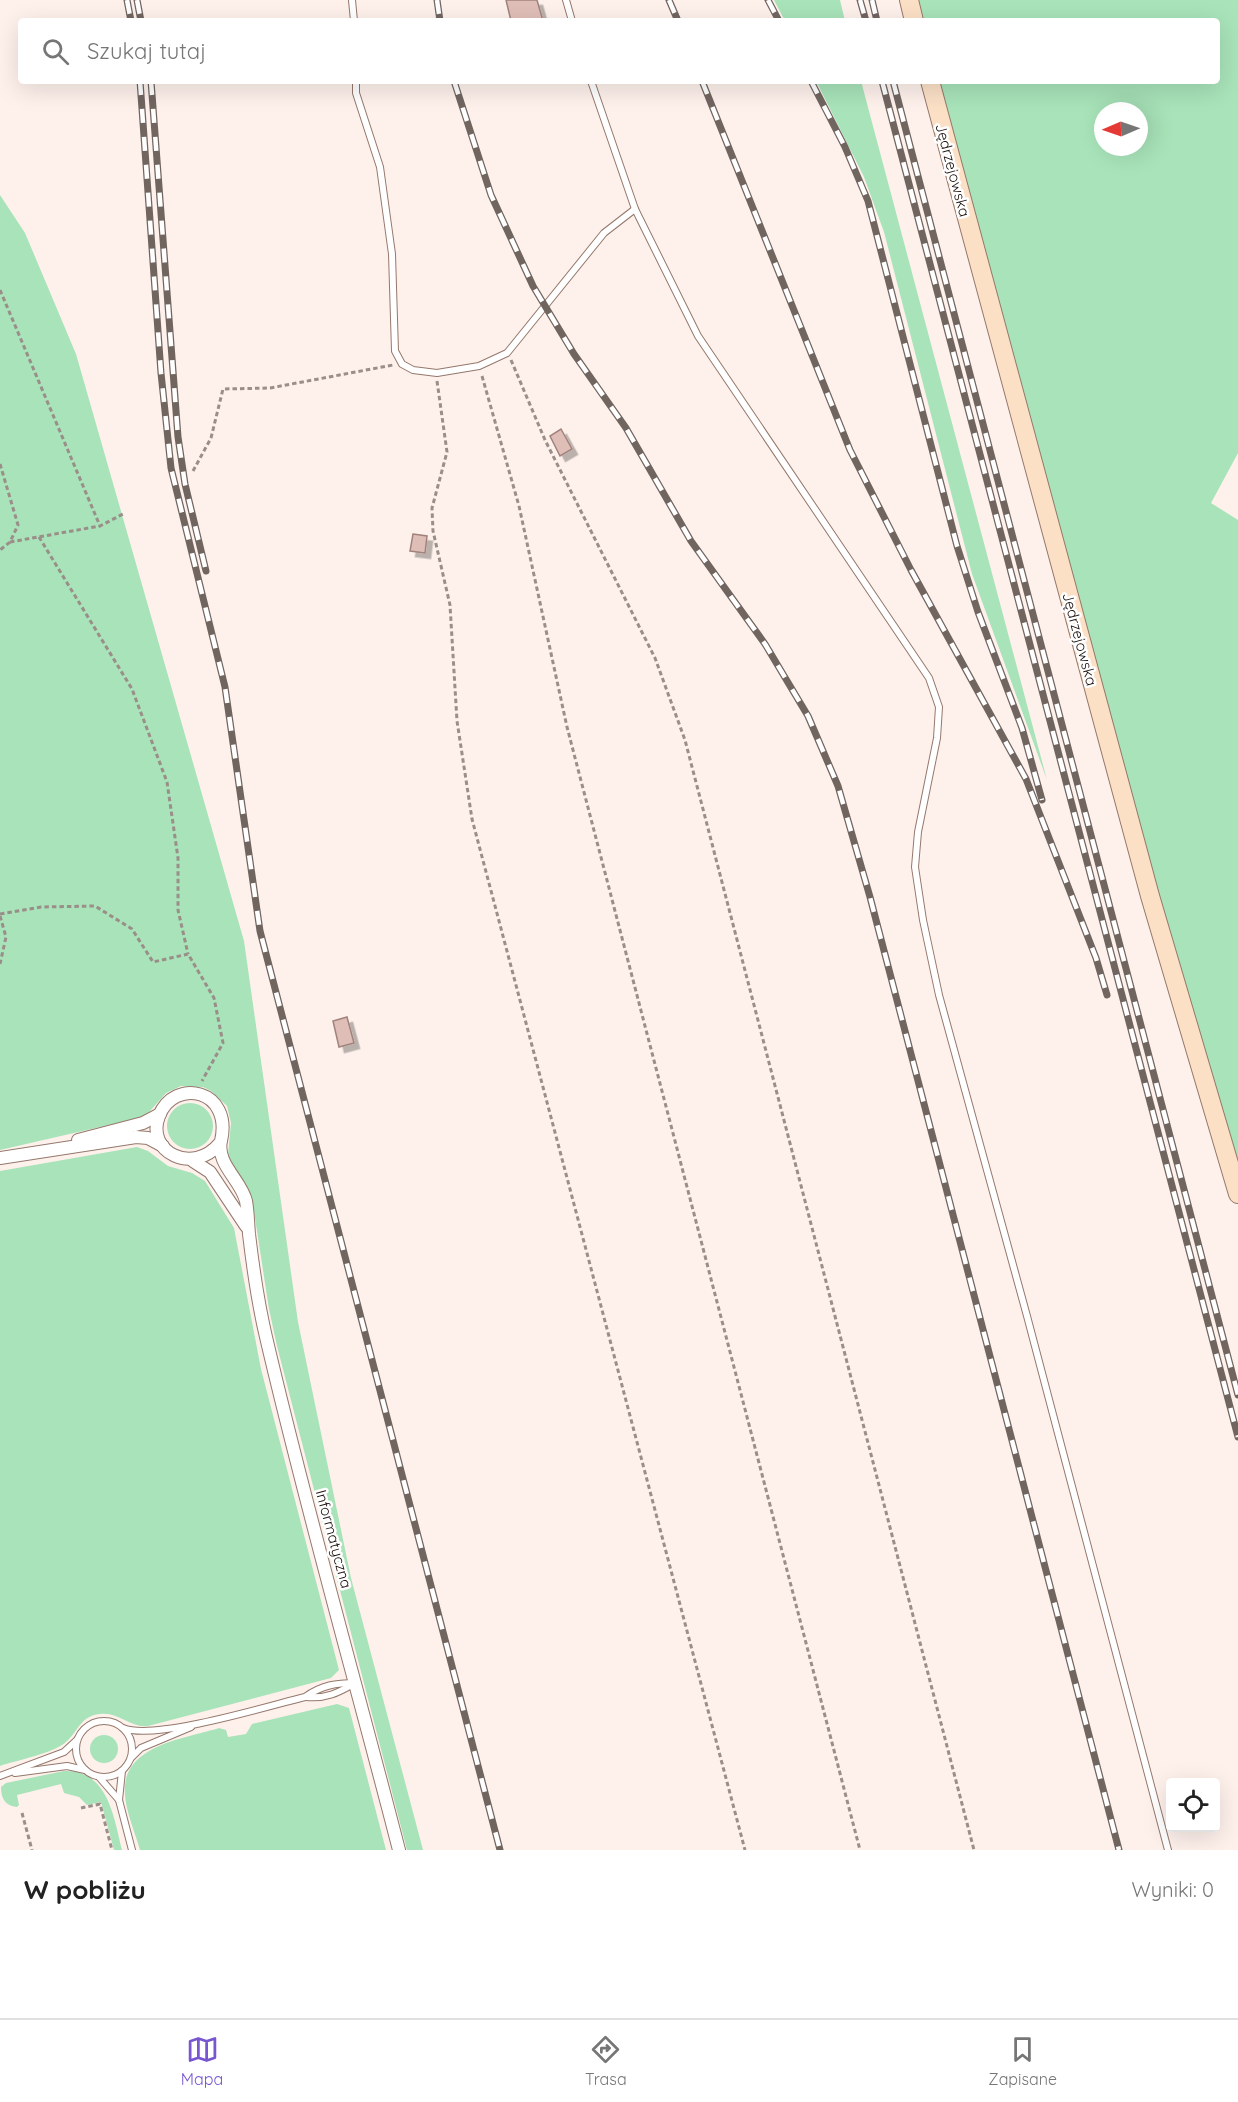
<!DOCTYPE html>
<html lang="pl">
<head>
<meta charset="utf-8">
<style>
	:root { --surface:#fff; --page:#f6f6f6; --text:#222; --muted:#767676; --line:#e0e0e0; --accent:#7856d0 }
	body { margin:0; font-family:Quicksand,sans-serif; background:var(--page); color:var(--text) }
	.controls { position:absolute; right:18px; bottom:18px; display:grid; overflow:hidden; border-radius:6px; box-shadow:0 6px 24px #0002 }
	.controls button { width:54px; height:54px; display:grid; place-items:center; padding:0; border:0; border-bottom:2px solid var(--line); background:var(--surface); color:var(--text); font:30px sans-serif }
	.compass { position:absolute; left:1094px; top:102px; width:54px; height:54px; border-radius:50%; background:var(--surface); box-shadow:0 6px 24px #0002; rotate:268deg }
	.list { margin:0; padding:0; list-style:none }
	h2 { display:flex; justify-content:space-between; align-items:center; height:78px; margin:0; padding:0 24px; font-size:26px }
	h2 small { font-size:20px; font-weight:400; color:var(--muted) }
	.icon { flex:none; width:33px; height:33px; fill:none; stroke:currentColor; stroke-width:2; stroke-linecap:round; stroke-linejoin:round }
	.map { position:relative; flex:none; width:1238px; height:1850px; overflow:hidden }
	.search { position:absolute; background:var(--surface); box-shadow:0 6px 24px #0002; left:18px; right:18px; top:18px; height:66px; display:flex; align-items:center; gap:15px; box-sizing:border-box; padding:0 21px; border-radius:6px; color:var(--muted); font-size:22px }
	.sheet { height:168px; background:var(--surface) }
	nav { display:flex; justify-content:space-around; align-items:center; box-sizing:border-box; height:84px; border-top:2px solid var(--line); background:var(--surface); font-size:16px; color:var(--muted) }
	nav a { display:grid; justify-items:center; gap:3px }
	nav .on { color:var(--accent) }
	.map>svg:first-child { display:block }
</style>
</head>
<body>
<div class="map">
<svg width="1238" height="1850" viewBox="0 0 1238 1850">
	<defs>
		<filter id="shadow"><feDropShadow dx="5.5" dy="5.5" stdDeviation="0" flood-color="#0004"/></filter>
	</defs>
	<rect width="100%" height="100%" fill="#fef1ec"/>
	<g fill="#a8e3b9" fill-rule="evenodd">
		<polygon points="774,0 840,0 845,21 785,21"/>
		<path d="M 916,0 L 1238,0 L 1238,453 L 1211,503 L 1238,520 L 1238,1167 L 1172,952 L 938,81 L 1217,81 L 1217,21 L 922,21 ZM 1103,111 L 1139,111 L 1139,147 L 1103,147 Z"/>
		<polygon points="816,81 861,81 1047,780 972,574 884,232 864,177"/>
		<polygon points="0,195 25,233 76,354 244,941 298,1322 351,1578 423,1850 407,1850 277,1346 269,1309 253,1205 228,1155 231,1123 227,1106 211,1091 203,1087 181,1086 166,1093 150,1111 139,1118 0,1150"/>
		<circle cx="190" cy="1126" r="23"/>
		<path d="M 137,1147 L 148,1151 L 168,1166 L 192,1173 L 205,1181 L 234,1228 L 261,1369 L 339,1670 L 331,1678 L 148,1726 C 130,1728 118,1711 100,1714 C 80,1716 78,1732 66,1742 C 52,1754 17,1760 0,1766 L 0,1171 Z"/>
		<path d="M 337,1704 L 349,1708 L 386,1850 L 140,1850 C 135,1831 123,1806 125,1786 C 128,1744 188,1738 219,1728 L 226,1730 L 228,1737 L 246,1734 L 252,1724 Z"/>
		<circle cx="104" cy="1749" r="14"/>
		<path d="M 64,1771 C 108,1769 114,1818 122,1850 L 114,1850 L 101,1802 L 87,1805 L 79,1797 L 64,1793 L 61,1784 L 17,1795 L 19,1805 L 17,1807 C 5,1806 1,1798 1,1787 L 6,1783 Z"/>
	</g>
	<g fill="#e0beb8" stroke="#a1837d" stroke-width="1.5" filter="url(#shadow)">
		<polygon points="506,0 537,0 543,21 511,21"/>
		<polygon points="561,429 572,449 560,456 550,436"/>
		<polygon points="413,534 427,536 425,553 410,551"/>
		<polygon points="347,1017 354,1043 339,1047 333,1021"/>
	</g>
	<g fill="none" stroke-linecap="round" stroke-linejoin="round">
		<g stroke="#94786c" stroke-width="8">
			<g id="lane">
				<polyline points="352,0 354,21"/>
				<polyline points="566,0 572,21"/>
				<polyline points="356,81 356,93 380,167 392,254 395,351 402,364 413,370 437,373 479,366 507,353 604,233 635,209"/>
				<polyline points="591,81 635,209 698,336 929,678 939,707 937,738 918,832 915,867 923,920 939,995 1027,1316 1168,1850"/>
				<path d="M 306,1697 C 326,1699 338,1693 355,1683"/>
				<circle cx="104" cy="1749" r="28"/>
				<path d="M 123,1728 C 155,1741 268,1706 305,1697 C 322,1685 336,1683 356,1683"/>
				<polyline points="131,1758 141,1748 191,1727"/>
				<polyline points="122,1771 119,1800 132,1850"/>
				<polyline points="15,1773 67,1766 85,1770"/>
				<polyline points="0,1776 64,1752 77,1740"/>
				<polyline points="99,1777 119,1800"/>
			</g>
		</g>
		<g stroke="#94786c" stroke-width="14">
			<g id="street">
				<polyline points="78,1140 143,1123 160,1114"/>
				<path d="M 220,1143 C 193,1176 145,1152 159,1116 C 174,1077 233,1089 221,1141 C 216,1164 241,1180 246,1201 C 248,1212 248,1223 249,1234 C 253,1268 258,1303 266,1337 C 306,1509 355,1679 399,1850"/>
				<polyline points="0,1158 136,1137 148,1138 163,1146"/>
				<polyline points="193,1161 210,1172 246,1226"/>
			</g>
		</g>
		<g stroke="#94786c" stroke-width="20">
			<g id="secondary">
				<polyline points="909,0 914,21"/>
				<polyline points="930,81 1150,896 1238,1194"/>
			</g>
		</g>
		<g stroke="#9a8e89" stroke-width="3" stroke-dasharray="4.5 3" stroke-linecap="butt">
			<polyline points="0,290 100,526 123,514"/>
			<polyline points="511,360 545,440 655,658 685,740 974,1850"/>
			<polyline points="482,376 519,506 567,727 860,1850"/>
			<polyline points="437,381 447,452 432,508 433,531 450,605 457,721 472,819 745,1850"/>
			<polyline points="0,464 18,525 10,542 0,550"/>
			<polyline points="193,471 211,438 223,389 270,388 393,365"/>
			<polyline points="39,537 132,689 167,782 178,858 178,910 188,954"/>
			<polyline points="10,542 100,526"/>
			<polyline points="0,914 41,907 95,906 132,929 153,962 188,954 214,998 223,1043 202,1081"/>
			<polyline points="0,916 6,937 0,964"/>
			<polyline points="81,1808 100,1804 112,1850"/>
			<polyline points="22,1813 32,1850"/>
		</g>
		<use href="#lane" stroke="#fff" stroke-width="6"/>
		<use href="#street" stroke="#fff" stroke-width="12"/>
		<use href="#secondary" stroke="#fbe0c6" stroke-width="18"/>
		<g stroke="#716560" stroke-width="7">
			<g id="rail">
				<polyline points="127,0 131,21"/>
				<polyline points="137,0 141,21"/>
				<polyline points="437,0 440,21"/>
				<polyline points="669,0 678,21"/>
				<polyline points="768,0 779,21"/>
				<polyline points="860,0 866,21"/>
				<polyline points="872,0 877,21"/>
				<polyline points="140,81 161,373 171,468 225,687 260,931 500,1850"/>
				<polyline points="151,81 178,437 185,484 206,571"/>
				<polyline points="454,81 491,195 533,286 574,354 626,428 691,541 765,644 808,716 838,786 870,897 1119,1850"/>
				<polyline points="702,81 850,450 911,570 1026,779 1096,958 1107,995"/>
				<polyline points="811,81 845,147 868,201 957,546 978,612 1022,728 1042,800"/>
				<polyline points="882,81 1238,1437"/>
				<polyline points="893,81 1238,1395"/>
			</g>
		</g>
		<use href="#rail" stroke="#fff" stroke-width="4.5" stroke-dasharray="14" stroke-linecap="butt"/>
	</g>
	<g text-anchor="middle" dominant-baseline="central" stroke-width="5" stroke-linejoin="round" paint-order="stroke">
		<g font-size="15" fill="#1b100c" stroke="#fff">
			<text transform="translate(953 170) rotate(75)">Jędrzejowska</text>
			<text transform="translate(1080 639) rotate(75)">Jędrzejowska</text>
			<text transform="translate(334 1539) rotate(75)">Informatyczna</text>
		</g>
	</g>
</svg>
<div class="controls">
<button><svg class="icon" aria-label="locate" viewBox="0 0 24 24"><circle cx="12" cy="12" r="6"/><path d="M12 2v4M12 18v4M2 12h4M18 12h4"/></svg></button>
</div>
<svg class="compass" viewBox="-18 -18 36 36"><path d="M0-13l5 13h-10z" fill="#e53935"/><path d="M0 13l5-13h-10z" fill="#767676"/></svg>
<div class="search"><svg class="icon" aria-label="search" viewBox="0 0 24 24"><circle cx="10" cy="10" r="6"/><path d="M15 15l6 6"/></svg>Szukaj tutaj</div>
</div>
<section class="sheet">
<h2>W pobliżu<small>Wyniki: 0</small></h2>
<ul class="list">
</ul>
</section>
<nav>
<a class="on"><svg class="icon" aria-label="map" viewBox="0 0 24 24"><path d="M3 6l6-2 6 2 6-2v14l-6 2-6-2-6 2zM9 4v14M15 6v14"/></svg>Mapa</a>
<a><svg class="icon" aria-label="directions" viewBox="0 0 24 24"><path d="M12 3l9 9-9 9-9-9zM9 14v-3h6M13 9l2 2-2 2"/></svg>Trasa</a>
<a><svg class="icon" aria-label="saved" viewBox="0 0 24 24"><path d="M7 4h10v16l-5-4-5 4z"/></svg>Zapisane</a>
</nav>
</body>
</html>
